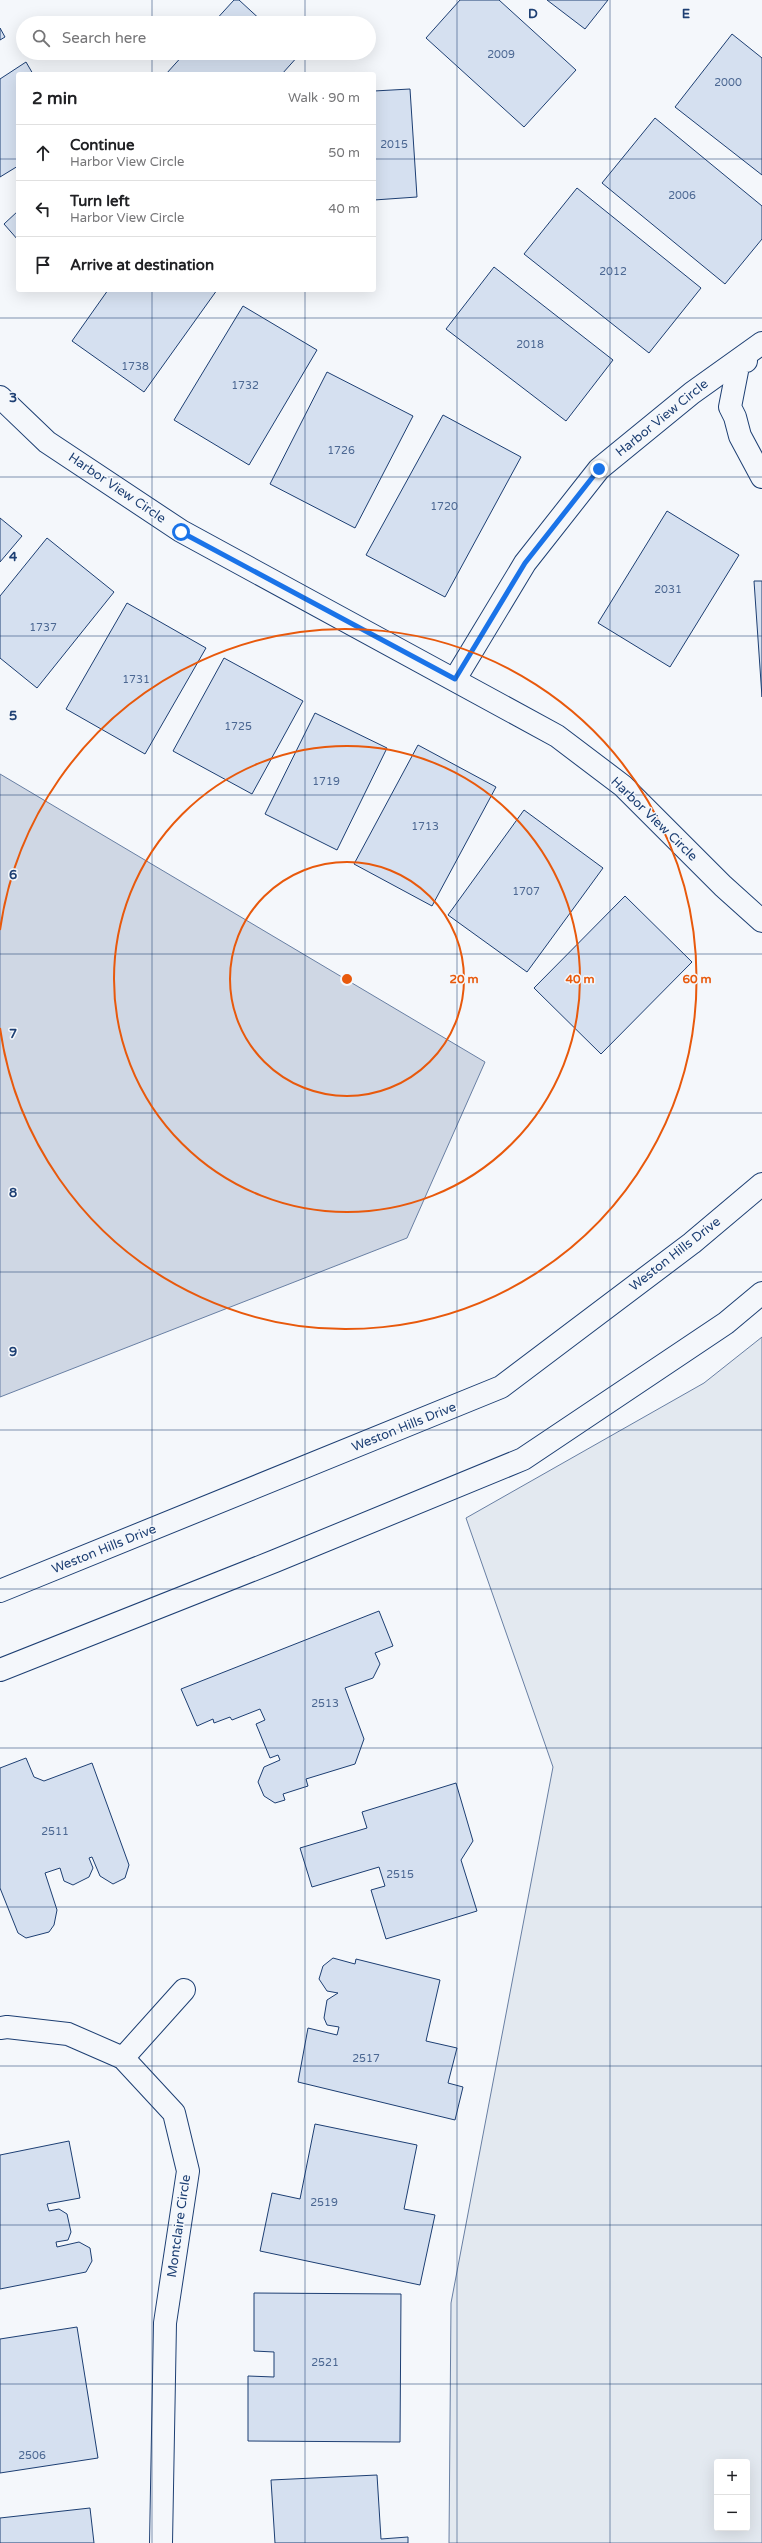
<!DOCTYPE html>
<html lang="en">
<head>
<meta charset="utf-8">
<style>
	:root { --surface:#fff; --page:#f6f6f6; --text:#202124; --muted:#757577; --line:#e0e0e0 }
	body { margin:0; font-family:"Varela Round",sans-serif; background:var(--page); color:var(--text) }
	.controls { position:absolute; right:12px; bottom:12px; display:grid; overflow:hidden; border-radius:4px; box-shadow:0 4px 16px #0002 }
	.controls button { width:36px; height:36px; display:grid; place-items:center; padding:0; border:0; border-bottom:1px solid var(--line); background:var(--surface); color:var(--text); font:20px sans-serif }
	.stop { position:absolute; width:12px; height:12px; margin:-9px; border:3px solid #1a73e8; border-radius:50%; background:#fff }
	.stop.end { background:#1a73e8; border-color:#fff; box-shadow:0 1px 4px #0008 }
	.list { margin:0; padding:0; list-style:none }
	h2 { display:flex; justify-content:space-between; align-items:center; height:52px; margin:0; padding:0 16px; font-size:17px }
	h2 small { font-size:13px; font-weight:400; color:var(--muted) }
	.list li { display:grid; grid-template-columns:26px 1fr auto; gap:12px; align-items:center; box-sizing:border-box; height:56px; padding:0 16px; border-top:1px solid var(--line) }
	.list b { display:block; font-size:15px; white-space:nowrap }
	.list p { margin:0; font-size:13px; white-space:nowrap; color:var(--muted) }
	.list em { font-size:13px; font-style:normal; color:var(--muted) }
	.icon { flex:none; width:22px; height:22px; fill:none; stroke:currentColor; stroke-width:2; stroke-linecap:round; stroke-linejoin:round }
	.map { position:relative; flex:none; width:762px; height:2543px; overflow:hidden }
	.search { position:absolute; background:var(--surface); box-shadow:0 4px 16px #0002; left:16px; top:16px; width:360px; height:44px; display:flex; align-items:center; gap:10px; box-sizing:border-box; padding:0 14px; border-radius:22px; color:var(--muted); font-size:15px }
	.panel { position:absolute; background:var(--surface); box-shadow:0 4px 16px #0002; left:16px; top:72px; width:360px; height:220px; border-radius:4px }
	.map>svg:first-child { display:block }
</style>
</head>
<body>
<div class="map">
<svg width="762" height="2543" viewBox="0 0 762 2543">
	<rect width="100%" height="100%" fill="#f4f7fb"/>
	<path fill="#e3e9f0" stroke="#687fa3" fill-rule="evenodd" d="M 762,1337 L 762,2543 L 449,2543 L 451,2303 L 553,1767 L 466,1518 L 704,1383 ZM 717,2462 L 747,2462 L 747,2528 L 717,2528 Z"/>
	<polygon fill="#cfd7e4" stroke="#687fa3" points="0,774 485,1062 407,1238 0,1397"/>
	<g fill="#d5e0f0" stroke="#1d3f73">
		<polygon points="234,0 239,0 264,23 213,23"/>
		<polygon points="460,0 499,0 576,70 524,127 426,38"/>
		<polygon points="547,0 608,0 585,29"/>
		<polygon points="0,28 5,37 0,40"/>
		<polygon points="732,34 762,58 762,175 675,107"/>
		<polygon points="185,53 297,53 299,55 282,74 166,74"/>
		<polygon points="26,62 33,74 18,74 18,166 0,177 0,79"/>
		<polygon points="410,89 417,197 374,200 374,91"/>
		<polygon points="655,118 762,206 762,239 725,284 602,183"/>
		<polygon points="577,188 701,288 649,353 524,254"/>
		<polygon points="18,211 18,240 4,224"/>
		<polygon points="494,267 613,360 566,421 446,329"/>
		<polygon points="108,290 217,290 144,392 72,341"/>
		<polygon points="243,306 317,350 249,465 174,420"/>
		<polygon points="327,372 413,416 355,528 270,484"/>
		<polygon points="443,415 521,457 445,597 366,555"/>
		<polygon points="667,511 739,555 670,667 598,623"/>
		<polygon points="0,518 22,536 0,562"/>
		<polygon points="47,538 114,592 37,688 0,658 0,596"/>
		<polygon points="754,581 762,581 762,697"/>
		<polygon points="127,603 206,648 145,754 66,709"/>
		<polygon points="224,658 303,701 252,794 173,751"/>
		<polygon points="315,713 387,748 337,850 265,814"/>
		<polygon points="418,745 496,787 432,906 354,864"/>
		<polygon points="524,810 603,868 527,972 448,915"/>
		<polygon points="625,896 692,962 601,1054 534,988"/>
		<polygon points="379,1611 393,1646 375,1653 380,1664 373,1678 345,1688 364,1739 355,1764 306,1779 308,1786 283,1794 285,1800 275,1803 264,1796 258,1782 264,1767 280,1760 278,1755 270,1758 256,1724 265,1720 260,1709 232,1720 230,1717 214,1723 213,1719 197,1726 181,1689"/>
		<polygon points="26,1758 34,1777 44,1781 92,1763 129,1865 125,1878 113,1884 100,1876 92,1857 89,1858 93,1868 89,1877 73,1885 64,1881 60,1868 45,1873 57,1910 54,1925 49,1932 26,1938 18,1933 0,1888 0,1768"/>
		<polygon points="456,1783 473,1841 461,1860 477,1911 386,1939 371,1890 385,1886 379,1867 312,1887 300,1848 367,1828 362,1812"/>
		<polygon points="333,1958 355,1964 356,1959 440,1980 426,2041 457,2048 448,2083 463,2087 455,2120 298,2082 308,2028 337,2035 339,2027 327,2025 324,2018 327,2000 338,1993 327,1991 319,1979 323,1966"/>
		<polygon points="315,2124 417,2145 404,2209 435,2215 420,2285 260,2251 272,2193 300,2199"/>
		<polygon points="69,2141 80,2198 47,2204 49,2211 59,2209 67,2214 71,2232 68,2240 56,2242 57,2247 79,2242 90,2248 92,2261 86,2272 0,2289 0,2155"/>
		<polygon points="254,2293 401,2294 400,2442 248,2441 248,2376 274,2377 274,2352 254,2351"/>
		<polygon points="77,2327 98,2458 0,2473 0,2339"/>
		<polygon points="377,2475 381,2539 408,2537 408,2543 275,2543 271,2480"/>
		<polygon points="90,2508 94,2543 0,2543 0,2518"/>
	</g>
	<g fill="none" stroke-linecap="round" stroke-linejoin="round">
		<g stroke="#1d3f73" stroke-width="24">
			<g id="minor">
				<polyline points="746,361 739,361 730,407 735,417 740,436 762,477"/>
				<polyline points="0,397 47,442 181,531 557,736 623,786 723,886 762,921"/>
				<polyline points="455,679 525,563 599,469 692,393 762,343"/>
				<polyline points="0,1591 501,1387 692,1243 762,1184"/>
				<polyline points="0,1670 275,1561 523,1459 726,1323 762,1293"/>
				<polyline points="0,2028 7,2027 68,2034 123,2058 174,2113 188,2171 165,2323 161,2543"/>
				<polyline points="123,2058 184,1990"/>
			</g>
		</g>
		<use href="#minor" stroke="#f4f7fb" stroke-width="22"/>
	</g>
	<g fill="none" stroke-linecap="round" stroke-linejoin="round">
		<polyline stroke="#1a73e8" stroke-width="5" points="181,532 455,679 525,563 599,469"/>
	</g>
	<path fill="none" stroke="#1d3f73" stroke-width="1" stroke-opacity="0.55" d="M 152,0 L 152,23M 305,0 L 305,23M 457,0 L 457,2543M 610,0 L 610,2543M 152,53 L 152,74M 305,53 L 305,74M 0,159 L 18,159M 374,159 L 762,159M 152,290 L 152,2543M 305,290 L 305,2543M 0,318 L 762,318M 0,477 L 762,477M 0,636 L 762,636M 0,795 L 762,795M 0,954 L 762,954M 0,1113 L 762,1113M 0,1272 L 762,1272M 0,1430 L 762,1430M 0,1589 L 762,1589M 0,1748 L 762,1748M 0,1907 L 762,1907M 0,2066 L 762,2066M 0,2225 L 762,2225M 0,2384 L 762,2384"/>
	<g fill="none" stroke="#e8590c" stroke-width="2">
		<circle cx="347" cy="979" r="117"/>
		<circle cx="347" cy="979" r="233"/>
		<path d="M0 930A350 350 0 1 1 0 1028"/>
	</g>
	<g text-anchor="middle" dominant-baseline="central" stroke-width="3" stroke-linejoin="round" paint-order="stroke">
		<g font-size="11" fill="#4b6792">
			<text x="501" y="54">2009</text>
			<text x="728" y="82">2000</text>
			<text x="394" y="144">2015</text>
			<text x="682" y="195">2006</text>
			<text x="613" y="271">2012</text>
			<text x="530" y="344">2018</text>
			<text x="135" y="366">1738</text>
			<text x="245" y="385">1732</text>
			<text x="341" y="450">1726</text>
			<text x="444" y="506">1720</text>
			<text x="668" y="589">2031</text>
			<text x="43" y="627">1737</text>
			<text x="136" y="679">1731</text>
			<text x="238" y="726">1725</text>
			<text x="326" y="781">1719</text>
			<text x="425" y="826">1713</text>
			<text x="526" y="891">1707</text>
			<text x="325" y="1703">2513</text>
			<text x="55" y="1831">2511</text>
			<text x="400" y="1874">2515</text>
			<text x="366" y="2058">2517</text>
			<text x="324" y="2202">2519</text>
			<text x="325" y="2362">2521</text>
			<text x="32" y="2455">2506</text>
		</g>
		<g font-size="13" fill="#1d3f73" stroke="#f4f7fb">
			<text transform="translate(662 418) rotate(-39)">Harbor View Circle</text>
			<text transform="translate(117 488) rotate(34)">Harbor View Circle</text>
			<text transform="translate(654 819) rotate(44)">Harbor View Circle</text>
			<text transform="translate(675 1254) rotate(-38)">Weston Hills Drive</text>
			<text transform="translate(404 1427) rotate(-22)">Weston Hills Drive</text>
			<text transform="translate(104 1549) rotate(-22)">Weston Hills Drive</text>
			<text transform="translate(179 2226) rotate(-82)">Montclaire Circle</text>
		</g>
	</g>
	<g font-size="13" text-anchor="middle" font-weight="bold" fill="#1d3f73" stroke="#f4f7fb" stroke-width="3" stroke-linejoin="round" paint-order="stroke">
		<text x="533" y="18">D</text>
		<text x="686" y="18">E</text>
		<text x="13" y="402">3</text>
		<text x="13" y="561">4</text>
		<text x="13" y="720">5</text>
		<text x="13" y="879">6</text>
		<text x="13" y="1038">7</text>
		<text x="13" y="1197">8</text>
		<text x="13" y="1356">9</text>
	</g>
	<circle cx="347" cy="979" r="6" fill="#e8590c" stroke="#f4f7fb" stroke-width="2"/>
	<g font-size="12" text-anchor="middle" font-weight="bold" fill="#e8590c" stroke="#f4f7fb" stroke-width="3" stroke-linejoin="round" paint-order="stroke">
		<text x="464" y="983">20 m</text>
		<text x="580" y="983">40 m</text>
		<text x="697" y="983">60 m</text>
	</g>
</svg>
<div class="controls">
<button>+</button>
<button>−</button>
</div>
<div class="stop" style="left:181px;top:532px"></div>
<div class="stop end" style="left:599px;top:469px"></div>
<div class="search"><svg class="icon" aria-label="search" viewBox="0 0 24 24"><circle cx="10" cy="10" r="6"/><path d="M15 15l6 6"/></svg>Search here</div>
<section class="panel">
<h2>2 min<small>Walk · 90 m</small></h2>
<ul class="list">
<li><svg class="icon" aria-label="ahead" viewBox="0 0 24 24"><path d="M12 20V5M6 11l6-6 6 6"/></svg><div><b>Continue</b><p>Harbor View Circle</p></div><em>50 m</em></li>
<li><svg class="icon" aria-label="left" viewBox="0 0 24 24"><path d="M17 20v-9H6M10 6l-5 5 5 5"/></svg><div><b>Turn left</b><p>Harbor View Circle</p></div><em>40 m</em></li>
<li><svg class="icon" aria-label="arrive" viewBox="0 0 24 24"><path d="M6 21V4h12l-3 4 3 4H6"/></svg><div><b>Arrive at destination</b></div></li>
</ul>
</section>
</div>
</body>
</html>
